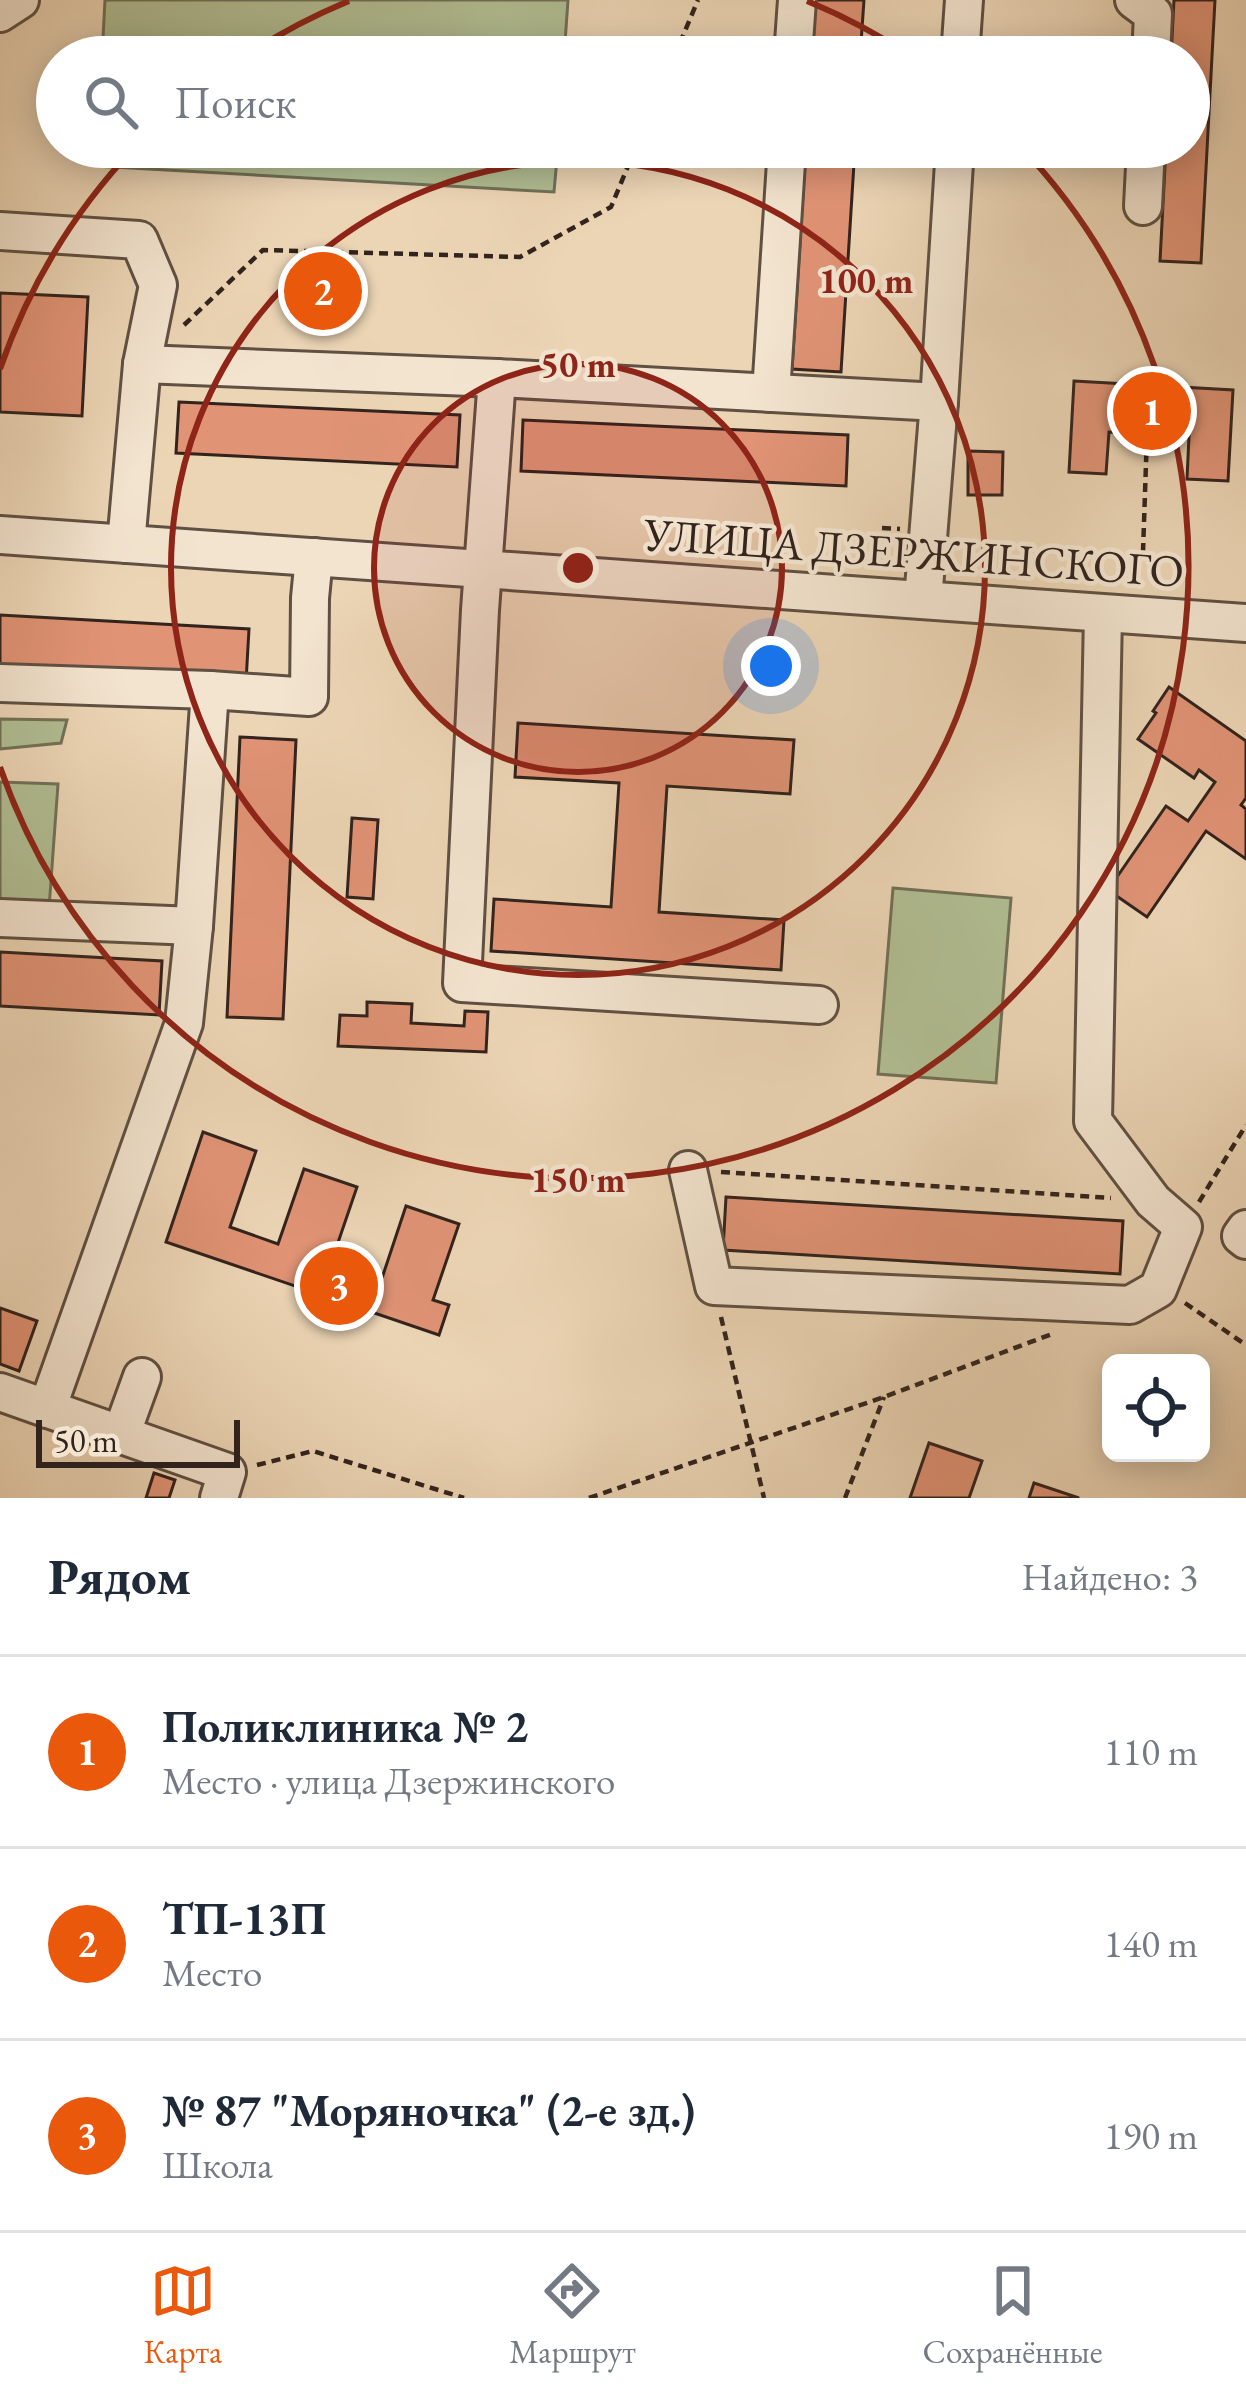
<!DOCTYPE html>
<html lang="ru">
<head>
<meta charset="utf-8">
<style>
	:root { --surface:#fff; --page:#f6f6f7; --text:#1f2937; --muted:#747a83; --line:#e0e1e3; --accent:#ea580c }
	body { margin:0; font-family:"EB Garamond",serif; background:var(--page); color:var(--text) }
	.controls { position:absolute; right:36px; bottom:36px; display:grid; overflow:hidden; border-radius:18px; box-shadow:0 6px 30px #0003 }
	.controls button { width:108px; height:108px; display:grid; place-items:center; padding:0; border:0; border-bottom:3px solid var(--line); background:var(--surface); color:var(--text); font:60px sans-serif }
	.scale { position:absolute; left:36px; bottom:30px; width:204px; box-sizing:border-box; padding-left:12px; border:6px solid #32231d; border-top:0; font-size:33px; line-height:42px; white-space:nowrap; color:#32231d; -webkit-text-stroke:9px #f3e4cf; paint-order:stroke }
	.you { position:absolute; left:771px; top:666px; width:42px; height:42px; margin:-30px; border:9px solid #fff; border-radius:50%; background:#1a73e8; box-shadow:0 0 0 18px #1a73e833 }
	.badge { display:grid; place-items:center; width:78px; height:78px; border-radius:50%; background:var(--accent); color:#fff; font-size:39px; font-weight:700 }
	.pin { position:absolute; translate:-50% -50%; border:6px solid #fff; box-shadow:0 3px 12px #0006 }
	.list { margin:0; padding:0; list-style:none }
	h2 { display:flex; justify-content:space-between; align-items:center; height:156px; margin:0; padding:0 48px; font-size:51px }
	h2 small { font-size:39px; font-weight:400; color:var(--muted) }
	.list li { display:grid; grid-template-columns:78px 1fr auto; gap:36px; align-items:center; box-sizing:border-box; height:192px; padding:0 48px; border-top:3px solid var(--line) }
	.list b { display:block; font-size:45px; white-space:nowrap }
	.list p { margin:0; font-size:39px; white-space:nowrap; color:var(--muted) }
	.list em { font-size:39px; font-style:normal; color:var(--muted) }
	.icon { flex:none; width:66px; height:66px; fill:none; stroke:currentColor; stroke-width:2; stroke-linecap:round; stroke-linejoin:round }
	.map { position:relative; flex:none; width:1246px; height:1498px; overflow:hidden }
	.search { position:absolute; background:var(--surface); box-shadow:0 6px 30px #0003; left:36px; right:36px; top:36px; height:132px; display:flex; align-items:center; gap:30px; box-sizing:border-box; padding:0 42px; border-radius:66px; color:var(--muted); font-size:45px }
	.sheet { height:732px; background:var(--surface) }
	nav { display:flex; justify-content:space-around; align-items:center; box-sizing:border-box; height:168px; border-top:3px solid var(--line); background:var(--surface); font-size:33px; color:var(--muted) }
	nav a { display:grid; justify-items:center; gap:6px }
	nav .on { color:var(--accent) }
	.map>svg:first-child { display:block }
</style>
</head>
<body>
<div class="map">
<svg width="1246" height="1498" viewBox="0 0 1246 1498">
	<rect width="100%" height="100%" fill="#ecd5b5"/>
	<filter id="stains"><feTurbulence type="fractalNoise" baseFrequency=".00167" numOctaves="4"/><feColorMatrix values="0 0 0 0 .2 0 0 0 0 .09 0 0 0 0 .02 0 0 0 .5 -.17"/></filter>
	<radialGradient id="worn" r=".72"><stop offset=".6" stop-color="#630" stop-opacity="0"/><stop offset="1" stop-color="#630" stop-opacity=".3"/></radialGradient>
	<g fill="#b1be93" stroke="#727058" stroke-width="3">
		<polygon points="105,0 568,0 564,57 102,57"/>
		<polygon points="97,147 558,147 554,192 96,166"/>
		<polygon points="0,719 67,720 61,743 0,749"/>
		<polygon points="0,782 58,784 49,908 0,909"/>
		<polygon points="893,888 1011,898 996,1083 878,1074"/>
	</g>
	<g fill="#e09375" stroke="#32231d" stroke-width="3">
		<polygon points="815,0 864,0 860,57 811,57"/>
		<polygon points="1174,0 1215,0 1201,263 1160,261 1166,147 1189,147 1189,57 1171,57"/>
		<polygon points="806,147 855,147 841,372 792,369"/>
		<polygon points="349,277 349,303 297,304 297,278"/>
		<polygon points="0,293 88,297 82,416 0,412"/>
		<polygon points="1074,381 1233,390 1228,481 1187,479 1189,436 1109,432 1106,474 1069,472"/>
		<polygon points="179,402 460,415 457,467 176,453"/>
		<polygon points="523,420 848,435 846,486 521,471"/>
		<polygon points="968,451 1003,452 1002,495 968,495"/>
		<polygon points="0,615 249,629 246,682 0,670"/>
		<polygon points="1169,687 1246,741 1246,798 1241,805 1246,809 1246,859 1206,831 1147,917 1108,890 1166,806 1188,821 1215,782 1199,770 1194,778 1138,739 1156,713 1153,711"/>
		<polygon points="518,723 794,740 790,794 667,786 659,912 784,920 781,970 491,951 494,899 611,907 619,783 515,777"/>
		<polygon points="240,737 296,740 283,1019 227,1017"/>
		<polygon points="352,818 378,820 373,899 347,897"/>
		<polygon points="0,952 162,961 159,1015 0,1006"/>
		<polygon points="367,1002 412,1004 411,1023 464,1026 465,1011 488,1012 486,1052 338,1046 340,1015 367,1016"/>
		<polygon points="203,1132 256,1151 230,1227 278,1244 304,1169 357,1187 331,1263 381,1281 406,1206 459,1224 433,1300 449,1305 439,1335 166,1242"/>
		<polygon points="726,1197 1123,1221 1120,1274 723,1250"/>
		<polygon points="0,1308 37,1321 19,1371 0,1364"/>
		<polygon points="929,1443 982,1461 969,1498 910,1498"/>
		<polygon points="154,1473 175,1480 169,1498 146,1498"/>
		<polygon points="1034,1483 1079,1498 1029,1498"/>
	</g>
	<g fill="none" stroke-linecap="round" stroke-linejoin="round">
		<g stroke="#605043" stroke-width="42">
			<g id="minor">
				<polyline points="1134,0 1153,14 1151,57"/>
				<polyline points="0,13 20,0"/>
				<polyline points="793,57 797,0"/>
				<polyline points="960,57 964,0"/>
				<polyline points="1143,206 1146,147"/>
				<polyline points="0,231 139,240 158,285 142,364 126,544"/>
				<polyline points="142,364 497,378 939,402"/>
				<polyline points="497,378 480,610 462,983 819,1005"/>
				<polyline points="771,393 787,147"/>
				<polyline points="0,535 1246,623"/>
				<polyline points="923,600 939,402 955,147"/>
				<polyline points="0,683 210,690 309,697 310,598 314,557"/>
				<polyline points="0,918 194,926 210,690"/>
				<polyline points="688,1170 714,1286 1130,1305 1158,1289 1183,1227 1153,1201 1093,1121 1103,614"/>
				<polyline points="1246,1229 1241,1236 1246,1240"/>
				<polyline points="0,1392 227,1472 219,1498"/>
				<polyline points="47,1409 184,1023 194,926"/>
				<polyline points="121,1435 142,1377"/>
			</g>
		</g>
		<g stroke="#32231d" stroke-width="4.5" stroke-dasharray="9 6" stroke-linecap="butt">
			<polyline points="674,57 698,0"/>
			<polyline points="184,325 263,250 520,257 611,207 636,147"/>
			<polyline points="882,528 900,529"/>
			<polyline points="1143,552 1147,434"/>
			<polyline points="721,1172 1111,1198"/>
			<polyline points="1199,1202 1246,1125"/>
			<polyline points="1185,1303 1246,1345"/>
			<polyline points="721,1317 764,1498"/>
			<polyline points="257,1465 313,1451 464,1498"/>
			<polyline points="589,1498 884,1397 1052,1334"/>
			<polyline points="845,1498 884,1397"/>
		</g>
		<use href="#minor" stroke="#f3e4cf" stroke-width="36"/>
	</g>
	<circle cx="578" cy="568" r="204" fill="#8f2418" fill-opacity=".12"/>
	<g fill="none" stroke="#8f2418" stroke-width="6">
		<circle cx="578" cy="568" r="204"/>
		<circle cx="578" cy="568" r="407"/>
		<path d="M0 369A611 611 0 0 1 135 147M245 56A611 611 0 0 1 349 1M807 1A611 611 0 0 1 911 56M1021 147A611 611 0 1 1 0 767"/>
	</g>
	<g text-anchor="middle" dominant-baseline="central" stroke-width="9" stroke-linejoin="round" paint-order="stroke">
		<g font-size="45" fill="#32231d" stroke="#f3e4cf">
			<text transform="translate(914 552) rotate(4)">УЛИЦА ДЗЕРЖИНСКОГО</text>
		</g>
	</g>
	<circle cx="578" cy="568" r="18" fill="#8f2418" stroke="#f3e4cf" stroke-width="6"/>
	<g font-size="36" text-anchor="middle" font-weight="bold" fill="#8f2418" stroke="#f3e4cf" stroke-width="9" stroke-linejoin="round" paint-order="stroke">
		<text x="866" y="293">100 m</text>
		<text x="578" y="377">50 m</text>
		<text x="578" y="1192">150 m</text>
	</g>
	<rect width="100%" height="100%" filter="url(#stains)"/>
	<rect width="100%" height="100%" fill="url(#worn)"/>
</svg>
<div class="controls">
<button><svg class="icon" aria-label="locate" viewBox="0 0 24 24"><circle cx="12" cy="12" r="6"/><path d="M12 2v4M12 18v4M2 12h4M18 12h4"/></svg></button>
</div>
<div class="scale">50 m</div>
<div class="you"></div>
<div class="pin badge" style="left:1152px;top:411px">1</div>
<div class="pin badge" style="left:323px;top:291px">2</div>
<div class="pin badge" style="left:339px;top:1286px">3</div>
<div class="search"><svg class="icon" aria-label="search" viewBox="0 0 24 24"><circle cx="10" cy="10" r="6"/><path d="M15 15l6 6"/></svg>Поиск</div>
</div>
<section class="sheet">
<h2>Рядом<small>Найдено: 3</small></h2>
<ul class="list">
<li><span class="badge">1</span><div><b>Поликлиника № 2</b><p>Место · улица Дзержинского</p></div><em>110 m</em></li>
<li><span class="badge">2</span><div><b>ТП-13П</b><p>Место</p></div><em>140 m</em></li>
<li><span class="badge">3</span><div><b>№ 87 &quot;Моряночка&quot; (2-е зд.)</b><p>Школа</p></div><em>190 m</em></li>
</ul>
</section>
<nav>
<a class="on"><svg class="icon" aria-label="map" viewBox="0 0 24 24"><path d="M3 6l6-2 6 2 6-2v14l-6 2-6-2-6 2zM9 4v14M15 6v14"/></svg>Карта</a>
<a><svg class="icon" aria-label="directions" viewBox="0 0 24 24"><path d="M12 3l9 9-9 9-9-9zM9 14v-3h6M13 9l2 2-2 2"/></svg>Маршрут</a>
<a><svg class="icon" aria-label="saved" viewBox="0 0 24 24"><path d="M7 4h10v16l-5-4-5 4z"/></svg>Сохранённые</a>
</nav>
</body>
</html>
